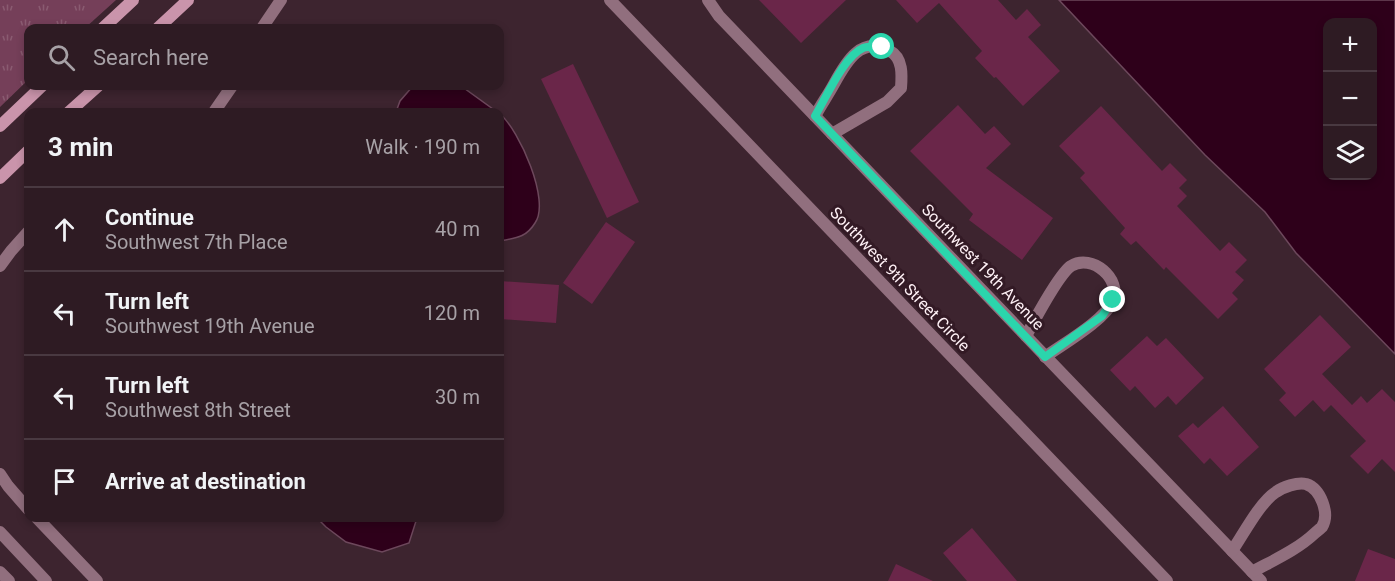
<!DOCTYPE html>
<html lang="en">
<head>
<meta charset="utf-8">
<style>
	:root { --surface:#2e1b23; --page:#3a2830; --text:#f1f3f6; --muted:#a7a1a6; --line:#493941 }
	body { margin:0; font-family:Roboto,sans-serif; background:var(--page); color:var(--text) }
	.controls { position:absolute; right:18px; top:18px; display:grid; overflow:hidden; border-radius:12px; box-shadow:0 3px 9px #0003 }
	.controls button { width:54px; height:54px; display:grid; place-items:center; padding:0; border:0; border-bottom:2px solid var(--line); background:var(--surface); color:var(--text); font:30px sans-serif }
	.stop { position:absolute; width:18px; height:18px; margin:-14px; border:4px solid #2bd5ac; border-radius:50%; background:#fff }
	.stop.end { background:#2bd5ac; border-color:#fff; box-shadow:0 2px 6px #0008 }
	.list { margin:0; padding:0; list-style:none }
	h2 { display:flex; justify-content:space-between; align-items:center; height:78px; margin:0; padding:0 24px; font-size:26px }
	h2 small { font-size:20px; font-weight:400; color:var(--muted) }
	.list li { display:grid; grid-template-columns:39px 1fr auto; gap:18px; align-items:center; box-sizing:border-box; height:84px; padding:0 24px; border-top:2px solid var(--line) }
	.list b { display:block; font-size:22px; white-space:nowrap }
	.list p { margin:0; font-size:20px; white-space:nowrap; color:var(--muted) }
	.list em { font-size:20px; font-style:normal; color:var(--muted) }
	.icon { flex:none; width:33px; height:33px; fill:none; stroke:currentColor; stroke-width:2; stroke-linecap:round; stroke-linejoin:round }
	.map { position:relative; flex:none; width:1395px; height:581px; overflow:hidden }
	.search { position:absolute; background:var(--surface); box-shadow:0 3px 9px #0003; left:24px; top:24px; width:480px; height:66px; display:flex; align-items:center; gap:15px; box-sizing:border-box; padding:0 21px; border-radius:12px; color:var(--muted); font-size:22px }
	.panel { position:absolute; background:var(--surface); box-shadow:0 3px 9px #0003; left:24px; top:108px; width:480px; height:414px; border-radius:12px }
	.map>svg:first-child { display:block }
</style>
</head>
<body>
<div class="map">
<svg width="1395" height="581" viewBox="0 0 1395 581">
	<defs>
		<pattern id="park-tufts" width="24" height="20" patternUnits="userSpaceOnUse" patternTransform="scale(1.5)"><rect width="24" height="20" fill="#753f59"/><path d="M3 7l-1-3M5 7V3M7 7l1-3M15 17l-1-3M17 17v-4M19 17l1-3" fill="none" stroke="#8a5b71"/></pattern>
	</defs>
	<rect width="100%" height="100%" fill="#3d242f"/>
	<polygon fill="url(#park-tufts)" points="0,0 116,0 85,28 28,28 28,80 0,107"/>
	<g fill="#2e001a" stroke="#6d485c" stroke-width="1.5" fill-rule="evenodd">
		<path d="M 1059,0 L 1395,0 L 1395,354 L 1296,253 L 1265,212 L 1205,155 ZM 1372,22 L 1372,176 L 1328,176 L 1328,22 Z"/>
		<polygon points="413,86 461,86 497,112 396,112 400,101"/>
		<path d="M 500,114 C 519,130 551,201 535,223 C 526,238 515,238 500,241 Z"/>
		<polygon points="317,518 417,518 409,543 382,552 346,542 326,527"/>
	</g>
	<g fill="#6a2649">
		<polygon points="759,0 846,0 801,43"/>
		<polygon points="896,0 998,0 1016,20 1027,9 1041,25 1028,37 1060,71 1023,106 996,77 994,78 975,58 982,51 939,3 917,23"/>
		<polygon points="573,64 639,202 607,218 541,79"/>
		<polygon points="958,105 985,134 994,126 1011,144 986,168 1053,218 1022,260 969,220 973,214 910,151"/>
		<polygon points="1101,106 1162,171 1170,163 1187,180 1179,188 1187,196 1177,206 1220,251 1229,242 1247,260 1235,272 1244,280 1232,293 1238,299 1218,319 1166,267 1164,270 1136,241 1131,245 1120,234 1125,228 1080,178 1085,173 1059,146"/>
		<polygon points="606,222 635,242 592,304 563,283"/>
		<polygon points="500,281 559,285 556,323 500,319"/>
		<polygon points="1320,315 1351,347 1322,374 1352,405 1361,396 1367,403 1382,389 1395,402 1395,472 1382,459 1368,474 1350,456 1366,441 1331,405 1324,412 1313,400 1295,417 1279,400 1286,393 1264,369"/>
		<polygon points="1147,336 1157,346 1166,338 1204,378 1176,405 1168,396 1155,408 1135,386 1130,391 1110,370"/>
		<polygon points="1223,406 1259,447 1227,476 1210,458 1204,464 1178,436 1193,423 1198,428"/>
		<polygon points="972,528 1017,581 967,581 943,553"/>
		<polygon points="1368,549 1395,559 1395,581 1355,581"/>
		<polygon points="896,564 933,581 888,581"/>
	</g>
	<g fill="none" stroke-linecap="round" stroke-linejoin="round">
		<g stroke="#916f7e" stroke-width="12">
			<polyline points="610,0 1167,581"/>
			<polyline points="708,0 719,16 1261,581"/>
			<polyline points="262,28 281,0"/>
			<polyline points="214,112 232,86"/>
			<path d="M 815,116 C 821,105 828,95 834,84 C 846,62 861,35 890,51 C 903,58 902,75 901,88 L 887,102 L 832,134"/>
			<polyline points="0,266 11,251 28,232"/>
			<path d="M 1026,336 C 1034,321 1059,274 1071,266 C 1092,253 1122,279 1113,301 C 1105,320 1063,344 1045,357"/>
			<polyline points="0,474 8,486 28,509"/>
			<polyline points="37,518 97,581"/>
			<polyline points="0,532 46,581"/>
			<path d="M 1232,551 C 1243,535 1260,502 1276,492 C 1283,487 1297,482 1306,484 C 1321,489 1330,514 1322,527 C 1321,528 1315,533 1315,533 C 1297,550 1274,560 1252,572"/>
			<polyline points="0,572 9,581"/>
		</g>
		<g stroke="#ca94ab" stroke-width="12">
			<polyline points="103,28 133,0"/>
			<polyline points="158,28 188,0"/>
			<polyline points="69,112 98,86"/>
			<polyline points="0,126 42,86"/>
			<polyline points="0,178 28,151"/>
		</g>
	</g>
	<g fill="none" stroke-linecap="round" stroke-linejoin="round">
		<path stroke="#2bd5ac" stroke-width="8" d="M 882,47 C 876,47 869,46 863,48 C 844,56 826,98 815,116 L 1045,357 L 1102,316 L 1113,300"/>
	</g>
	<g text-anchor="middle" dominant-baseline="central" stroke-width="6" stroke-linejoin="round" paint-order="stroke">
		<g font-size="16" fill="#fff1f6" stroke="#331a25">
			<text transform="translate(983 267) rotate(46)">Southwest 19th Avenue</text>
			<text transform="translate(900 279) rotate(46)">Southwest 9th Street Circle</text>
		</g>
	</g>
</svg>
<div class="controls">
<button>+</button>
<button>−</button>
<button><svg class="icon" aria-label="layers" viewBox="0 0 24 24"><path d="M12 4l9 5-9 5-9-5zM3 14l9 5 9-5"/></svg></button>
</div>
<div class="stop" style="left:882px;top:47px"></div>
<div class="stop end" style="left:1113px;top:300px"></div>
<div class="search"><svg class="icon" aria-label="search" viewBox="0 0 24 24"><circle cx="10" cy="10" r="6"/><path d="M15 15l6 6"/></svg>Search here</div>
<section class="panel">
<h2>3 min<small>Walk · 190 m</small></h2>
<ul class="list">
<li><svg class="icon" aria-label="ahead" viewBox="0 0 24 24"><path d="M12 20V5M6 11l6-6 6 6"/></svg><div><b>Continue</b><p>Southwest 7th Place</p></div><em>40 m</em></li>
<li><svg class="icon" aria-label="left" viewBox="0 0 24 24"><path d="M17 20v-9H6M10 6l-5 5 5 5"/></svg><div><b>Turn left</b><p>Southwest 19th Avenue</p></div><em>120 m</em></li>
<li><svg class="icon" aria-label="left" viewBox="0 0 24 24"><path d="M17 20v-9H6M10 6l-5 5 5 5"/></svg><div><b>Turn left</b><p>Southwest 8th Street</p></div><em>30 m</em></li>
<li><svg class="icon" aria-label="arrive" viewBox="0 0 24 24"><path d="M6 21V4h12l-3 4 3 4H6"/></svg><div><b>Arrive at destination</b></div></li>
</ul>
</section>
</div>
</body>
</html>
